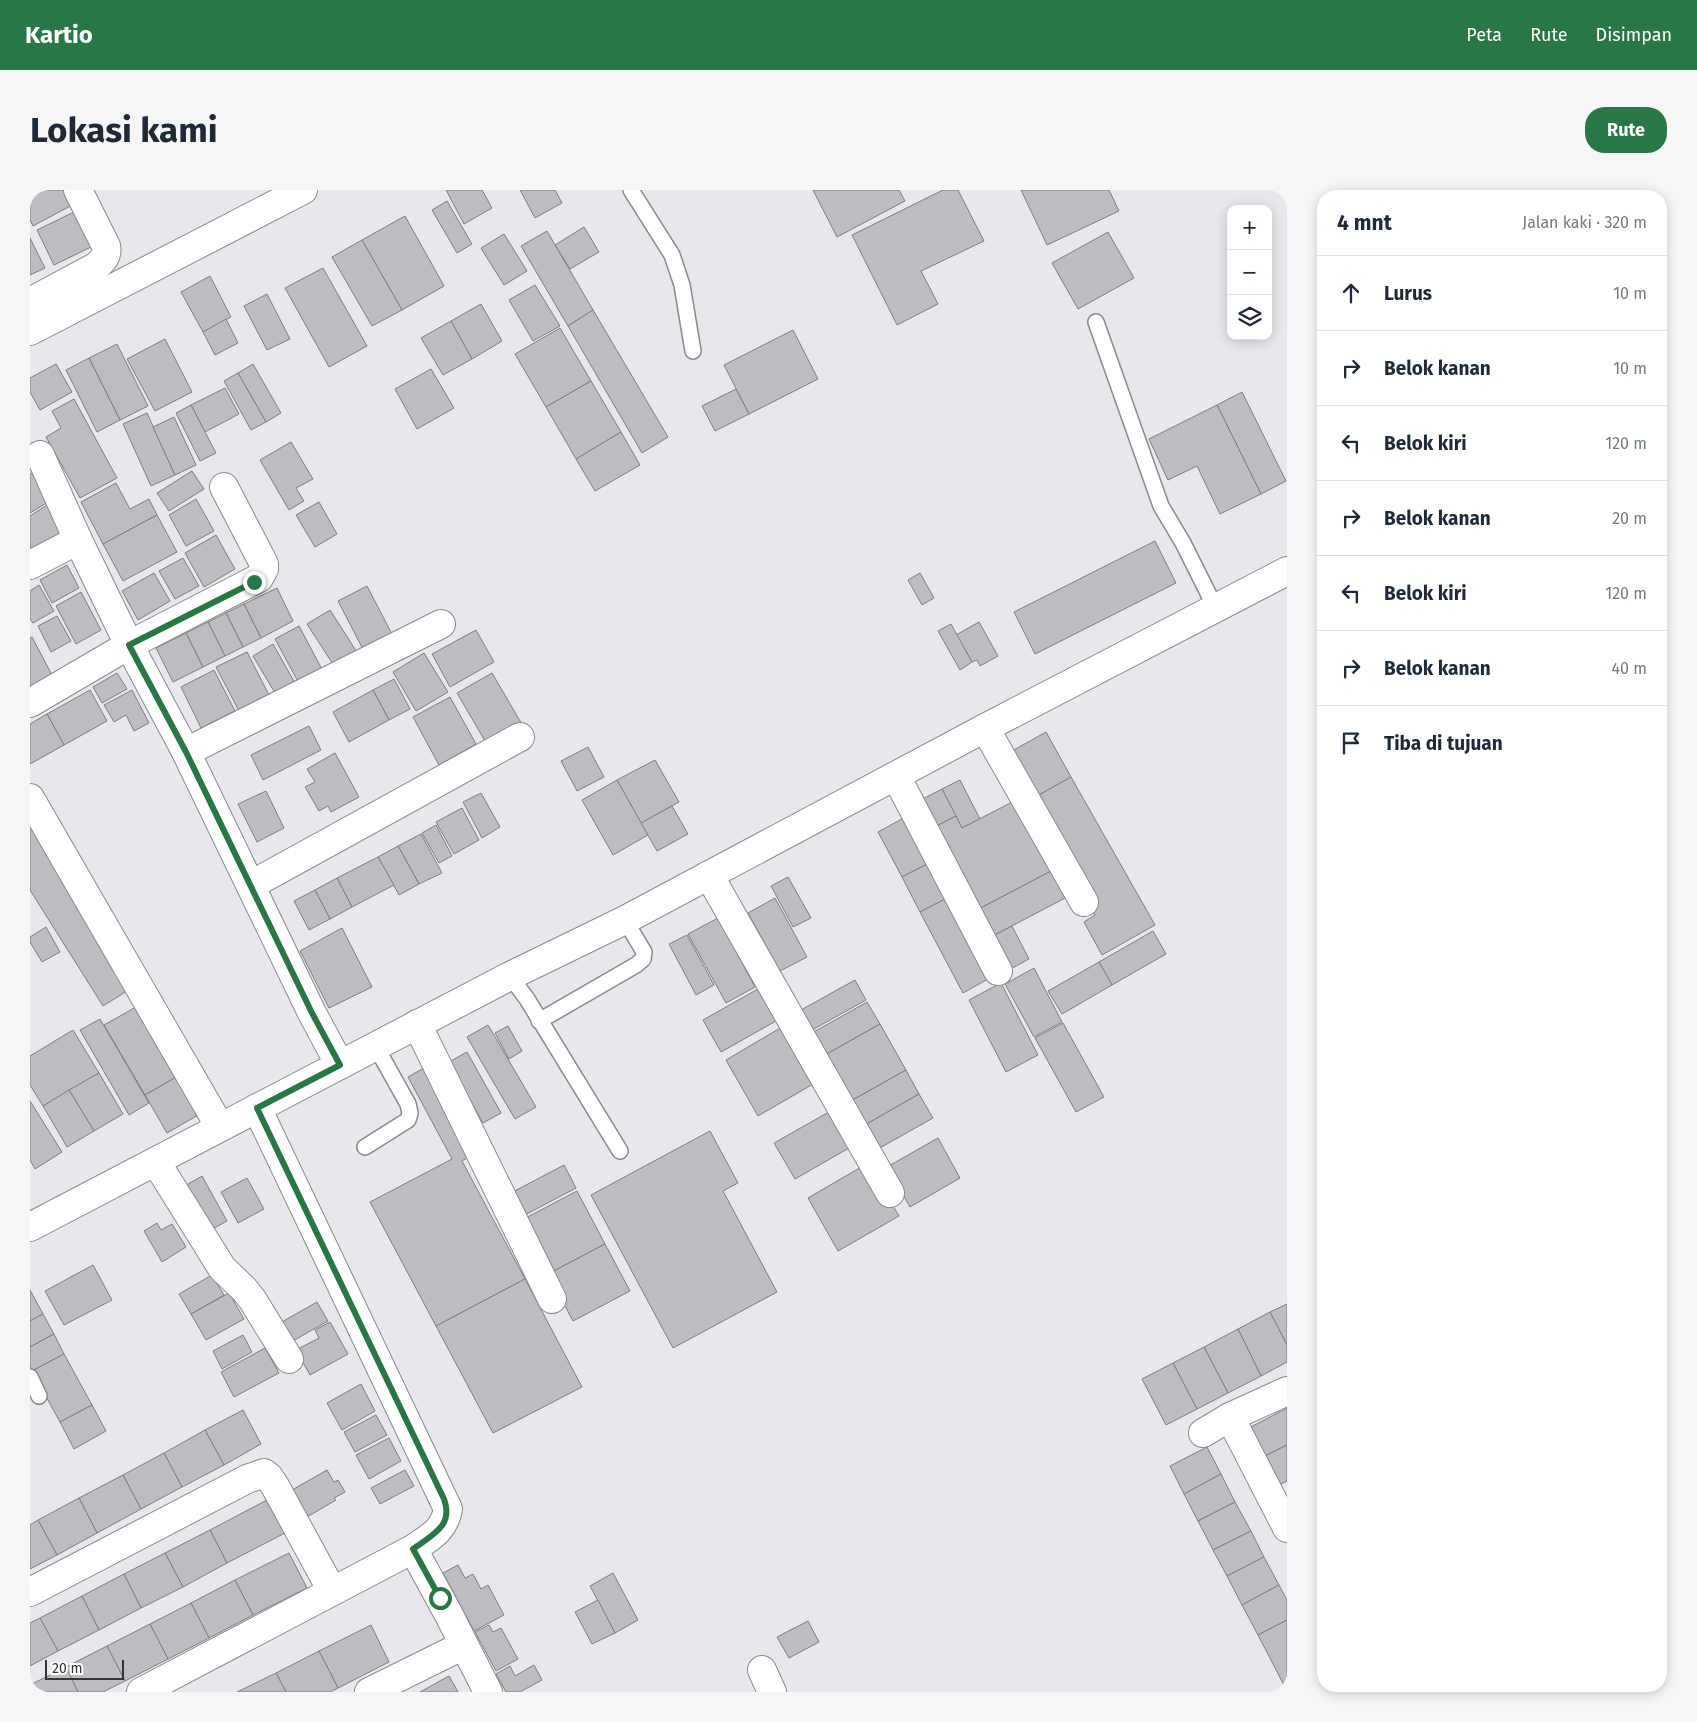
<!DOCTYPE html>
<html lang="id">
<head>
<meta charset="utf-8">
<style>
	:root { --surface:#fff; --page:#f6f6f7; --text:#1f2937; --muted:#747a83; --line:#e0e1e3; --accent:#297646 }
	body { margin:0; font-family:"Fira Sans",sans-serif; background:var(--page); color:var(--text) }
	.controls { position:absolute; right:15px; top:15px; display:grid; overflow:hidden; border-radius:10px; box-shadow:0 2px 12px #0003 }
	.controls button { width:45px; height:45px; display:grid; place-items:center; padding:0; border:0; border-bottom:1px solid var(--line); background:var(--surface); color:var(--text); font:25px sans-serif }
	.scale { position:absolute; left:15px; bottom:12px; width:79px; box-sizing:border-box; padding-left:5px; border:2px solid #343436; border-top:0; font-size:14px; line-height:18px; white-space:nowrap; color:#343436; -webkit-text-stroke:4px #fff; paint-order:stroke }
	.stop { position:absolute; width:15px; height:15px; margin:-11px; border:4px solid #297646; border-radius:50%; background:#fff }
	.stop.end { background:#297646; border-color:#fff; box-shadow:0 1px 5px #0008 }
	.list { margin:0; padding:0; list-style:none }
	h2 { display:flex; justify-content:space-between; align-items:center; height:65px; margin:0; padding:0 20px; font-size:21px }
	h2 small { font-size:16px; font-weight:400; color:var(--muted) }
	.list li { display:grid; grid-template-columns:32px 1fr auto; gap:15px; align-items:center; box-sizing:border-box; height:75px; padding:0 20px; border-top:1px solid var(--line) }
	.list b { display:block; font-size:19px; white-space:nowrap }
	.list em { font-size:16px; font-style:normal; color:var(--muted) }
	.icon { flex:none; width:28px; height:28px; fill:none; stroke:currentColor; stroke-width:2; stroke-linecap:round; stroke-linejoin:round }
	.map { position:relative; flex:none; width:1257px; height:1502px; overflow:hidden; border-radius:20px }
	header { display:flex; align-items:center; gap:30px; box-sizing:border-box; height:70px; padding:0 25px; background:var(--accent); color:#fff }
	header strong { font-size:24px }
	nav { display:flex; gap:28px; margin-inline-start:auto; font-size:18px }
	.intro { display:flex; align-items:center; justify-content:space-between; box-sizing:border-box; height:120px; padding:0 30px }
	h1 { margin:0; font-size:35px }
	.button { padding:12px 22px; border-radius:20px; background:var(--accent); color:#fff; font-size:18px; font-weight:700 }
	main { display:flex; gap:30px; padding:0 30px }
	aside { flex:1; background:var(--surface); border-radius:20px; box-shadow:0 2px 12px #0003 }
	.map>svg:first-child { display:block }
</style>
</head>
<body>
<header>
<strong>Kartio</strong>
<nav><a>Peta</a><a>Rute</a><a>Disimpan</a></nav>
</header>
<div class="intro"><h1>Lokasi kami</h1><a class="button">Rute</a></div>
<main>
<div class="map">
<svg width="1257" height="1502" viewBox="0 0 1257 1502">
	<rect width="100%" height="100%" fill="#e7e7ec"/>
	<g fill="#bdbcc1" stroke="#7d7d82">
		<polygon points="13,0 36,0 44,14 3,36 0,30 0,7"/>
		<polygon points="416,0 452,0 462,18 434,34"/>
		<polygon points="490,0 525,0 532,13 505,28"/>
		<polygon points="783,0 869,0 875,11 807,47"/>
		<polygon points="913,0 928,0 954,51 891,81 908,114 867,135 822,45"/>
		<polygon points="991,0 1079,0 1089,21 1017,55"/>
		<polygon points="417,11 442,54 427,63 402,20"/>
		<polygon points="44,22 61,57 24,75 7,40"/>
		<polygon points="375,26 414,96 372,120 332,50"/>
		<polygon points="554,37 569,62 540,79 525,55"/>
		<polygon points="517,41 563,120 538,136 491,56"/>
		<polygon points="1078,42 1104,88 1048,119 1022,73"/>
		<polygon points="474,44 497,81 474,95 451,58"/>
		<polygon points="0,48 15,78 0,85"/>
		<polygon points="332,50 372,120 342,136 302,67"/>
		<polygon points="293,78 337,156 299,177 255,98"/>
		<polygon points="180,86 201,127 173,142 151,102"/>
		<polygon points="505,95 530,136 503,151 479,110"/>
		<polygon points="237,104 260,149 237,160 214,116"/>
		<polygon points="451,114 472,151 442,169 421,131"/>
		<polygon points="563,120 638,247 612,263 538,136"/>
		<polygon points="196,129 208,153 185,165 173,142"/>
		<polygon points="421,131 442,169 413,185 391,148"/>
		<polygon points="530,138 561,191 516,217 485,164"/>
		<polygon points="763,140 788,189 719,224 694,175"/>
		<polygon points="135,149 162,202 125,221 97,169"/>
		<polygon points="87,154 118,216 90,230 59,168"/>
		<polygon points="59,168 90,230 67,242 36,180"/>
		<polygon points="26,174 42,202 10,220 0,202 0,188"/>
		<polygon points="223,174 251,223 236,232 208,183"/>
		<polygon points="401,179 424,218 387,239 365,199"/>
		<polygon points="208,183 236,232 221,240 194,191"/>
		<polygon points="561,191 591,242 546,269 516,217"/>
		<polygon points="195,198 209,224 175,242 161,215"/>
		<polygon points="706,199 719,224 685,241 672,216"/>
		<polygon points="1212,202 1256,291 1231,304 1187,215"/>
		<polygon points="44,209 87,288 50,308 16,247 31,238 22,221"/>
		<polygon points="161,215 186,263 170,271 146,223"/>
		<polygon points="1187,215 1231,304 1190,324 1167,276 1138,290 1119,249"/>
		<polygon points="117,223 145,285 121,296 93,234"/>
		<polygon points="144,227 166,275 145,285 123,237"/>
		<polygon points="591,242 610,275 565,301 546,269"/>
		<polygon points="261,252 283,289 266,298 274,311 259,320 230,270"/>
		<polygon points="6,280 23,309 0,323 0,284"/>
		<polygon points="162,281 174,299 139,321 127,303"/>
		<polygon points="86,293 100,319 119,309 127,325 73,354 51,312"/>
		<polygon points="166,309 184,341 156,356 139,325"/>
		<polygon points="289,312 307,344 285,357 266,325"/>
		<polygon points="17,315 37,348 0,364 0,326"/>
		<polygon points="127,325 147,362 93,391 73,354"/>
		<polygon points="186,345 205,379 174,397 155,363"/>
		<polygon points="1125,351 1146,393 1005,464 984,422"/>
		<polygon points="153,368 169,396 145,409 129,381"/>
		<polygon points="37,375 49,398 22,413 10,390"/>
		<polygon points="124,383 140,411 108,430 92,401"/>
		<polygon points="890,383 904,408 892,415 878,390"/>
		<polygon points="9,395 24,421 3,433 0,429 0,401"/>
		<polygon points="337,396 364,448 335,463 308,411"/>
		<polygon points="247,398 263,431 231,448 214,414"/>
		<polygon points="51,402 71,440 46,454 26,416"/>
		<polygon points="214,414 231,448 213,457 196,423"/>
		<polygon points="300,420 330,467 308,482 277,434"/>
		<polygon points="196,423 213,457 195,466 178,432"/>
		<polygon points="27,426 41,451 21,462 8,436"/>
		<polygon points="178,432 195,466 173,477 156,443"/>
		<polygon points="949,432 968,466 950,476 947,470 942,472 926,445"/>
		<polygon points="921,434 942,472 930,480 908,441"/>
		<polygon points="269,436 296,487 272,499 245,449"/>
		<polygon points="446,440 464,472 420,497 402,464"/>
		<polygon points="156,443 173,477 143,492 126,458"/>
		<polygon points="2,447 23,487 2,499 0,495 0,448"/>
		<polygon points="243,454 270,502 251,513 223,466"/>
		<polygon points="217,462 239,505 209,521 186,477"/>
		<polygon points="394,463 418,502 386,521 363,482"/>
		<polygon points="184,480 205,521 171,538 151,497"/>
		<polygon points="87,483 97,499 72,513 63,497"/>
		<polygon points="462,483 493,536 458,556 427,503"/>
		<polygon points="364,489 380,519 359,530 343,500"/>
		<polygon points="60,500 77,531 34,555 17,524"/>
		<polygon points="102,500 119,533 104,541 96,525 84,532 74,515"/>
		<polygon points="343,500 359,530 319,552 303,522"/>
		<polygon points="420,507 446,554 409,575 383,527"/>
		<polygon points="17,524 34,555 0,574 0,534"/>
		<polygon points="279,536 291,560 233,590 221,565"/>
		<polygon points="1016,542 1041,587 1000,610 975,565"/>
		<polygon points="558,557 574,587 547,601 531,571"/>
		<polygon points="305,563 329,607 301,622 298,616 289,621 275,597 285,592 277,579"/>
		<polygon points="625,570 649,612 611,633 587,590"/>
		<polygon points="1041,587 1125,735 1072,765 1054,732 1065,725 1000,610"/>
		<polygon points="587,590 618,645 583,665 552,610"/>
		<polygon points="930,590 950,629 932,638 912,599"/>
		<polygon points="912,599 926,626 899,640 885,613"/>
		<polygon points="236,601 254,638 227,652 208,614"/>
		<polygon points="451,603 470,637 452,648 433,612"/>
		<polygon points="988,609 1025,679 943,722 899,640 926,626 932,638"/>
		<polygon points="642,616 658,644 627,661 611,633"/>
		<polygon points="432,618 449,650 424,664 406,632"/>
		<polygon points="881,624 905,670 872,687 848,642"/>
		<polygon points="0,628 105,796 73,816 0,700"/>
		<polygon points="406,635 422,666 409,673 392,643"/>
		<polygon points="391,644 412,683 389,694 368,656"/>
		<polygon points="368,656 389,694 369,705 348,667"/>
		<polygon points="348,667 364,695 322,717 307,688"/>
		<polygon points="905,670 923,705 890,722 872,687"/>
		<polygon points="1025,679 1039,706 957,749 943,722"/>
		<polygon points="758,687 781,728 763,737 741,696"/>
		<polygon points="307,688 322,717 300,729 285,700"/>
		<polygon points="285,700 300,729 279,740 264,711"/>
		<polygon points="923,705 965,785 933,803 890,722"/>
		<polygon points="745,708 777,767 750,781 718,723"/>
		<polygon points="688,728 725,797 696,813 658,744"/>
		<polygon points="982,736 999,769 975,782 957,749"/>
		<polygon points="16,737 30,762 12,772 0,752 0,747"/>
		<polygon points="312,738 342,797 299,818 270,761"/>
		<polygon points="1123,741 1136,764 1082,795 1069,772"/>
		<polygon points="657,745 684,795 666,805 639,754"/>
		<polygon points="1069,772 1082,795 1032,824 1018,801"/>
		<polygon points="1004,778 1032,832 1004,847 975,794"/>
		<polygon points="825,790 836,810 782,840 771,820"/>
		<polygon points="971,793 1008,865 976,882 939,810"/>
		<polygon points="728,799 746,831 691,862 673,830"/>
		<polygon points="115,812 155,882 115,905 74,835"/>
		<polygon points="837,812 850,834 795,865 782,843"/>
		<polygon points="70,829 119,913 99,925 50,840"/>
		<polygon points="1033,833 1074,907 1046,922 1005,848"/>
		<polygon points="757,834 790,890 728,926 696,870"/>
		<polygon points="850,834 876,880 821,911 795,865"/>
		<polygon points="458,835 506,917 485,929 437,847"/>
		<polygon points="478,836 492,861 479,869 465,843"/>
		<polygon points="43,840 69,883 13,916 0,895 0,866"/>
		<polygon points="437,862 471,923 453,933 419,872"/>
		<polygon points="394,878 440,966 432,971 495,1089 406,1136 340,1012 422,969 378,887"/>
		<polygon points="876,880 889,904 835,935 821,911"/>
		<polygon points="155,882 177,920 137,943 115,905"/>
		<polygon points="69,883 93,924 64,941 39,900"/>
		<polygon points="39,900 64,941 37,957 13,916"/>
		<polygon points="889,904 903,928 848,959 835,935"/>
		<polygon points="0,911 32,962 5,979 0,970"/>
		<polygon points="806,918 826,954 765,989 744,953"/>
		<polygon points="680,941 708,993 693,1001 747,1102 643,1158 561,1005"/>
		<polygon points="908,948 930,988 880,1017 857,977"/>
		<polygon points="838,973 869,1026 808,1061 778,1008"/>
		<polygon points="534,975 546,998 489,1028 477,1005"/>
		<polygon points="172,986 197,1031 177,1042 153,997"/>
		<polygon points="217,988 234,1019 208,1033 191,1002"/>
		<polygon points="547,1001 575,1054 518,1084 490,1031"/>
		<polygon points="127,1033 131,1040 142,1034 156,1057 132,1072 114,1041"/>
		<polygon points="575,1054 600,1101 543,1131 518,1084"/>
		<polygon points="63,1075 82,1110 34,1135 15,1101"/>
		<polygon points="182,1085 194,1105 161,1124 149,1104"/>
		<polygon points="495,1089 552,1197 463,1243 406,1136"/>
		<polygon points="0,1100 13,1124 0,1131"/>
		<polygon points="199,1103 214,1129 176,1150 161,1124"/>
		<polygon points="287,1112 298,1131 261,1152 250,1133"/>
		<polygon points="1257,1114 1257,1155 1240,1122"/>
		<polygon points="1240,1122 1257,1155 1257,1172 1231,1186 1208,1139"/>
		<polygon points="13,1124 24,1144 0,1157 0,1131"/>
		<polygon points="300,1132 318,1164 280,1185 266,1160 289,1148 285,1140"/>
		<polygon points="1208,1139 1231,1186 1198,1203 1174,1157"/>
		<polygon points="24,1144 34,1164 2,1181 0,1176 0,1157"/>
		<polygon points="213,1145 222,1162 192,1179 183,1161"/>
		<polygon points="1174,1157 1198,1203 1167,1219 1143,1173"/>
		<polygon points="235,1158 249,1183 204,1207 191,1182"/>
		<polygon points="34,1164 62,1215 30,1232 2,1181"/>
		<polygon points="1143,1173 1167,1219 1136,1235 1112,1189"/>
		<polygon points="331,1194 345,1221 312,1240 297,1213"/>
		<polygon points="62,1215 76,1241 44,1259 30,1232"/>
		<polygon points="1257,1218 1257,1255 1233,1267 1219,1238"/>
		<polygon points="213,1220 231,1254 194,1275 175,1240"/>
		<polygon points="346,1225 357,1245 325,1262 314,1242"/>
		<polygon points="175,1240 194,1275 152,1297 134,1263"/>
		<polygon points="359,1248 371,1271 339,1289 326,1265"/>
		<polygon points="1257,1255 1257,1291 1249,1295 1233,1267"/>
		<polygon points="1177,1257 1191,1284 1154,1304 1140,1276"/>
		<polygon points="134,1263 152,1297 111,1319 93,1285"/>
		<polygon points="297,1280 304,1292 308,1290 315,1302 304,1308 306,1310 277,1327 262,1300"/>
		<polygon points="375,1280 384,1296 350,1314 341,1298"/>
		<polygon points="1191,1284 1205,1312 1168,1331 1154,1304"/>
		<polygon points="93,1285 111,1319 67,1343 49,1308"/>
		<polygon points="49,1308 67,1343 27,1365 8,1330"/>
		<polygon points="237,1310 255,1343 197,1373 180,1340"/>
		<polygon points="1205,1312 1221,1341 1183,1360 1168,1331"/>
		<polygon points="8,1330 27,1365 0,1379 0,1335"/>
		<polygon points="180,1340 197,1373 153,1397 135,1363"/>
		<polygon points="1221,1341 1234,1367 1197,1386 1183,1360"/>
		<polygon points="135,1363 153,1397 111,1418 94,1384"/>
		<polygon points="259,1363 277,1398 223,1425 205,1390"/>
		<polygon points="1234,1367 1249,1395 1212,1415 1197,1386"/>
		<polygon points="428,1375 435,1388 443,1384 451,1399 458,1395 474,1425 444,1441 413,1383"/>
		<polygon points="583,1383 608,1430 585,1443 560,1396"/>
		<polygon points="94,1384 111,1418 69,1440 52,1406"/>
		<polygon points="205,1390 223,1425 179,1448 161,1413"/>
		<polygon points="1249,1395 1257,1410 1257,1430 1228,1445 1212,1415"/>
		<polygon points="52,1406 69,1440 28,1461 10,1428"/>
		<polygon points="568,1410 585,1443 562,1454 545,1422"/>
		<polygon points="161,1413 179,1448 138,1469 120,1434"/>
		<polygon points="10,1428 28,1461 0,1476 0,1433"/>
		<polygon points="1257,1430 1257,1501 1228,1445"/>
		<polygon points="778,1431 789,1452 759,1468 747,1447"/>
		<polygon points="120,1434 138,1469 95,1491 77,1456"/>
		<polygon points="341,1435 359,1472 308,1498 289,1461"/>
		<polygon points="459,1435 463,1442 471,1438 488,1469 466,1481 445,1442"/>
		<polygon points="77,1456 95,1491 73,1502 48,1502 36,1477"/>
		<polygon points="289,1461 308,1498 300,1502 256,1502 246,1483"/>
		<polygon points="504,1475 512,1490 490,1502 476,1502 466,1484 480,1476 485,1486"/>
		<polygon points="36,1477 48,1502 0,1502 0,1495"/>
		<polygon points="246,1483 256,1502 207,1502"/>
		<polygon points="419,1486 428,1502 390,1502"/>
	</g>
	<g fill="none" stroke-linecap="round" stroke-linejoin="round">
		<g stroke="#8a8a8e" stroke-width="18">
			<g id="service">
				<polyline points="601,0 642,65 652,95 663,161"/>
				<polyline points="1066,132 1131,316 1153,353 1185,417"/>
				<polyline points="480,786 497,809 590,961"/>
				<polyline points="509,831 606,775 613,769 614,762 595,730"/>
				<polyline points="335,957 378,930 380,923 378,914 345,855"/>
				<polyline points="0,1187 9,1206"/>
			</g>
		</g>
		<g stroke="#8a8a8e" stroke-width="30">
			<g id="minor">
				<path d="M 0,112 L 67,76 C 74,69 78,65 76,56 L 48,0"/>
				<polyline points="0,141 273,0"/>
				<polyline points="10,265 48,350 99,455 156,562 282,823 310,875"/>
				<polyline points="0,375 48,350"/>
				<polyline points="0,513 99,455 229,388 234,379 234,374 194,297"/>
				<polyline points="955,538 1054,712"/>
				<polyline points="156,562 411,434"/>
				<polyline points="866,586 968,781"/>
				<polyline points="0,608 190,937"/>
				<polyline points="679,685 860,1003"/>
				<polyline points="221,695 490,547"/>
				<polyline points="387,834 522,1109"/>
				<path d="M 227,918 L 418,1319 C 414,1341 400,1347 383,1359"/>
				<polyline points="126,972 192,1078 214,1099 222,1109 259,1169"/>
				<polyline points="0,1037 480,786 595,730 955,538 1257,381"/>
				<polyline points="1200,1227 1257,1338"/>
				<polyline points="1173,1243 1200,1227 1257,1201"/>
				<polyline points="0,1402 217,1289 234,1283 239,1287 245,1296 302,1401"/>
				<polyline points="732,1480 742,1502"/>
				<polyline points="111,1502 383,1359 419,1425 458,1502"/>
				<polyline points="339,1502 434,1455"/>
			</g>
		</g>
		<use href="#service" stroke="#fff" stroke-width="15"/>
		<use href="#minor" stroke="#fff" stroke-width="28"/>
	</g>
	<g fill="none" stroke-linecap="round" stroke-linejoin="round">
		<path stroke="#297646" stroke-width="6" d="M 224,392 L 99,455 L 156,562 L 282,823 L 310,875 L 227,918 L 414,1309 C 424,1336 402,1345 383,1359 L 410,1408"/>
	</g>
</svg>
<div class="controls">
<button>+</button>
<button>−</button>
<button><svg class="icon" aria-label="layers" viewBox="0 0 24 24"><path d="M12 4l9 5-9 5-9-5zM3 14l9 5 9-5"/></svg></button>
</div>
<div class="scale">20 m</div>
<div class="stop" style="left:410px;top:1408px"></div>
<div class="stop end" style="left:224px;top:392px"></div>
</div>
<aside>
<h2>4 mnt<small>Jalan kaki · 320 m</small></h2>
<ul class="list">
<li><svg class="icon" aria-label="ahead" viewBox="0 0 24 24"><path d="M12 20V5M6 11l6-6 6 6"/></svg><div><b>Lurus</b></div><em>10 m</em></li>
<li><svg class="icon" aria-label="right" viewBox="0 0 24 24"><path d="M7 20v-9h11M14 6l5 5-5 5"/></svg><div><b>Belok kanan</b></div><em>10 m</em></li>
<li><svg class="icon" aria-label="left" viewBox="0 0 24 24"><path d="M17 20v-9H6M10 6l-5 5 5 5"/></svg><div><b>Belok kiri</b></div><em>120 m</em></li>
<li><svg class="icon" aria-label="right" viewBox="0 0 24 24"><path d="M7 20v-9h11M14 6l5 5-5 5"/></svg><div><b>Belok kanan</b></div><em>20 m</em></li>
<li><svg class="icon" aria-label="left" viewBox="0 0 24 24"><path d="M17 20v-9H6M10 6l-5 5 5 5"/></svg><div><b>Belok kiri</b></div><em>120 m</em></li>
<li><svg class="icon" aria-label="right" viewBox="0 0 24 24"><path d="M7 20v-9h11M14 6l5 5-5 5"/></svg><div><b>Belok kanan</b></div><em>40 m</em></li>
<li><svg class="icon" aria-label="arrive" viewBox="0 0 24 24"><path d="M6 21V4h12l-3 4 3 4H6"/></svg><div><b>Tiba di tujuan</b></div></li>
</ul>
</aside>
</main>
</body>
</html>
